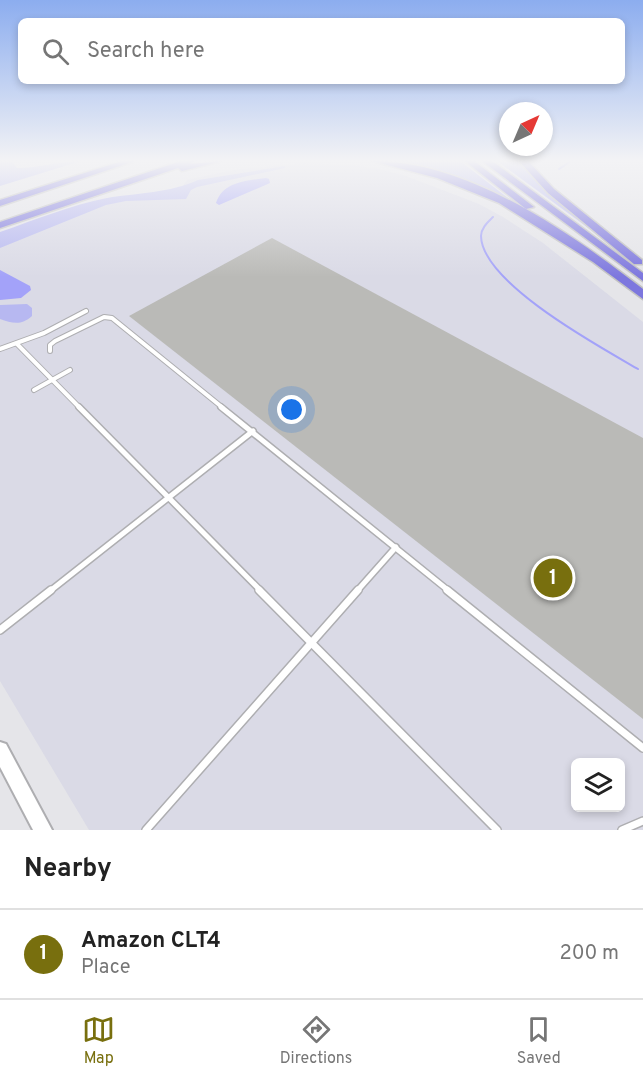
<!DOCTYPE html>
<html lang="en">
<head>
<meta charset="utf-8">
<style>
	:root { --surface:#fff; --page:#f2f2f2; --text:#222; --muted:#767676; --line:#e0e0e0; --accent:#786f0e }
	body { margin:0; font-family:Overpass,sans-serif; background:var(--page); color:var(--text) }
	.controls { position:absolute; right:18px; bottom:18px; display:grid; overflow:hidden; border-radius:9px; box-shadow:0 3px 9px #0003 }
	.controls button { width:54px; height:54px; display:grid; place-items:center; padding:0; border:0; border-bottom:2px solid var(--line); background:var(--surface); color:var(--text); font:30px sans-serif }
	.compass { position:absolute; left:499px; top:102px; width:54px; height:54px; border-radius:50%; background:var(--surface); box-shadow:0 3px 9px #0003; rotate:44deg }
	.you { position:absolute; left:292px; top:410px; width:21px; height:21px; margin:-15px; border:4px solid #fff; border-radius:50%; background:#1a73e8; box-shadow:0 0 0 9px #1a73e833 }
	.badge { display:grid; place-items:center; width:39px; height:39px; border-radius:50%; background:var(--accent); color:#fff; font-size:20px; font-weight:700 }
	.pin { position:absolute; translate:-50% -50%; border:3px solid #fff; box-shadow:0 2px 6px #0006 }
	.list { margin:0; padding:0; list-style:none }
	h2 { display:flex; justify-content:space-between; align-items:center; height:78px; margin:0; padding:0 24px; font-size:26px }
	h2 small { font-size:20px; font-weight:400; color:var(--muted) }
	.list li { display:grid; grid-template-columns:39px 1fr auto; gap:18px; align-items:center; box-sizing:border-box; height:90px; padding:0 24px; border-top:2px solid var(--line) }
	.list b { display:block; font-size:22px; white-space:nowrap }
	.list p { margin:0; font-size:20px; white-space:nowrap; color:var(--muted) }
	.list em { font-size:20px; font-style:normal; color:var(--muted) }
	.icon { flex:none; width:33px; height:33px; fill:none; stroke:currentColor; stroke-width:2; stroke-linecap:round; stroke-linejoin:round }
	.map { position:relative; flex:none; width:643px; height:830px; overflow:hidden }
	.search { position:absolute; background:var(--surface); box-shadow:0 3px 9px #0003; left:18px; right:18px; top:18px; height:66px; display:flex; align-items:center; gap:15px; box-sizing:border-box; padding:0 21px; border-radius:9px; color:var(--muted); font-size:22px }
	.sheet { height:168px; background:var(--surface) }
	nav { display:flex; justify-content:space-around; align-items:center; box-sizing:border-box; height:84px; border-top:2px solid var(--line); background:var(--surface); font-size:16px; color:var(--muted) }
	nav a { display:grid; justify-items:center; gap:3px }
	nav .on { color:var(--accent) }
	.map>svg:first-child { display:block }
</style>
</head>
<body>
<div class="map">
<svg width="643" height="830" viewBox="0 0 643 830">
	<rect width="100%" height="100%" fill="#e5e5e9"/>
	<path fill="#dadae6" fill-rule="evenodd" d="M 303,163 L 349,165 L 375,168 L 406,176 L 479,204 L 503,217 L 543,243 L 643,322 L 643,830 L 89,830 L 0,681 L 0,240 L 123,198 L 176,196 L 187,180 L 233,170 ZM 576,762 L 620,762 L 620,808 L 576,808 Z"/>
	<g fill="#b7b8f1">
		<path d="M 0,161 L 11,161 L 17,168 C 39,168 60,161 81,161 L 0,186 Z"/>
		<polygon points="385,161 460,161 516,204 416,167"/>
		<polygon points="497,161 521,161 602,238"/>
		<path d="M 285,166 L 285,168 L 197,187 L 191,190 L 186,199 L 126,201 L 106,205 L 0,248 L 0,232 C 35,220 71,205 107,198 C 137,193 170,193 198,180 Z"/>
		<path d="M 27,304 L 32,308 L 32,316 C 21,326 12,323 0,319 L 0,305 Z"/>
	</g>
	<g fill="#a3a2f9">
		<path d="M 266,178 L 269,179 L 270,183 L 219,205 L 216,203 C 223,182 245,181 266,178 Z"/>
		<polygon points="0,270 30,286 31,290 21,298 0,300"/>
	</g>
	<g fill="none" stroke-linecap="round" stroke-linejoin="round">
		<g stroke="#a3a2f9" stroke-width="2">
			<polyline points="559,169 571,161"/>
			<path d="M 493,217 C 488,222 481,228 481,236 C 482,283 600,347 638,369"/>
		</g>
	</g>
	<polygon fill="#babab7" points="272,238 643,438 643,719 129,316"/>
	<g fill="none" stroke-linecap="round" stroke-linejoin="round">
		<g stroke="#aeaeb1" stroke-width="6">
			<g id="service-far2">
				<polyline points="17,344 80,408"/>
				<polyline points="0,349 44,333 86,311"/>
				<polyline points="50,351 50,345 55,341 104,317 112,318 223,408"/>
				<polyline points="34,390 70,370"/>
			</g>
		</g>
		<g stroke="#aeaeb1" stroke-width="8">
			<g id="service-far1">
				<polyline points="79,407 261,591"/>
				<polyline points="221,407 449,591"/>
				<polyline points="50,591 253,431"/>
				<polyline points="357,591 396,547"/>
			</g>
		</g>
		<g stroke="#aeaeb1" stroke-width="10">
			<g id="service">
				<polyline points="259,590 497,830"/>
				<polyline points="447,590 643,748"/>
				<polyline points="0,630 51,590"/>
				<polyline points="146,830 358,590"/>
				<polyline points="622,830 643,821"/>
			</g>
		</g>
		<g stroke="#aeaeb1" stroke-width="4">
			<polygon id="tertiary" points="0,742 6,744 52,830 33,830 0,767"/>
		</g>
		<g stroke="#c2c2c3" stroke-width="3">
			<g id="motorway">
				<polygon points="122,161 135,161 0,206 0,200"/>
				<polygon points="181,161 194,161 190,164 222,161 182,171 178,168 0,228 0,222"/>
				<path d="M 372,161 C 469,161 569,232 643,289 L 643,299 L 593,262 L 499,203 L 437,178 Z"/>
				<polygon points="465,161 474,161 534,207 526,209"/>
				<polygon points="482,161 492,161 643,273 643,281"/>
				<polygon points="519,161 528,161 554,189 642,260 642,264 634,264 548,193"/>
			</g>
		</g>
		<use href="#service-far2" stroke="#fff" stroke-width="4"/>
		<use href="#service-far1" stroke="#fff" stroke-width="5"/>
		<use href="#service" stroke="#fff" stroke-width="7"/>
		<use href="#tertiary" fill="#fff" fill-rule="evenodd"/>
		<use href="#motorway" fill="#7d77de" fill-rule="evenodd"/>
	</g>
	<linearGradient id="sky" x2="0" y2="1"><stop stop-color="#8cadef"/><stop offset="0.58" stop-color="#f3f3f5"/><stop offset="1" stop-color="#f3f3f5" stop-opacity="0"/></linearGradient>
	<rect width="643" height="277" fill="url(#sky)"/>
</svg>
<div class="controls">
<button><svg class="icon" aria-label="layers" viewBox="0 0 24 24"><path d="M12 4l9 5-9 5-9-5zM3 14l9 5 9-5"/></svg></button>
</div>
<svg class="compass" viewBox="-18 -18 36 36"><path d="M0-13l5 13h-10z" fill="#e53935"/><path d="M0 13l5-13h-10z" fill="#767676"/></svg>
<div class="you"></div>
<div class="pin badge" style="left:553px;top:578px">1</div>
<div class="search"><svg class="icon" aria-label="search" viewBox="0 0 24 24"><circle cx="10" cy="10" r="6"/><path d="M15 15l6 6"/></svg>Search here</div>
</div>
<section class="sheet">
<h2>Nearby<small></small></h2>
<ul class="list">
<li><span class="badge">1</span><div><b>Amazon CLT4</b><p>Place</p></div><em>200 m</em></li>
</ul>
</section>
<nav>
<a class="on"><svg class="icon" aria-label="map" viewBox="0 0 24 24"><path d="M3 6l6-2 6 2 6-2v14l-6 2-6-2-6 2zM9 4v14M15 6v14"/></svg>Map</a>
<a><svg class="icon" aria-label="directions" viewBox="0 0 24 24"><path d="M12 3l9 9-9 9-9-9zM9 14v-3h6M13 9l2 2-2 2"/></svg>Directions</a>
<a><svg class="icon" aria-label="saved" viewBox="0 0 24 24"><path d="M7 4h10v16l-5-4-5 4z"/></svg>Saved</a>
</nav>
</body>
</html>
